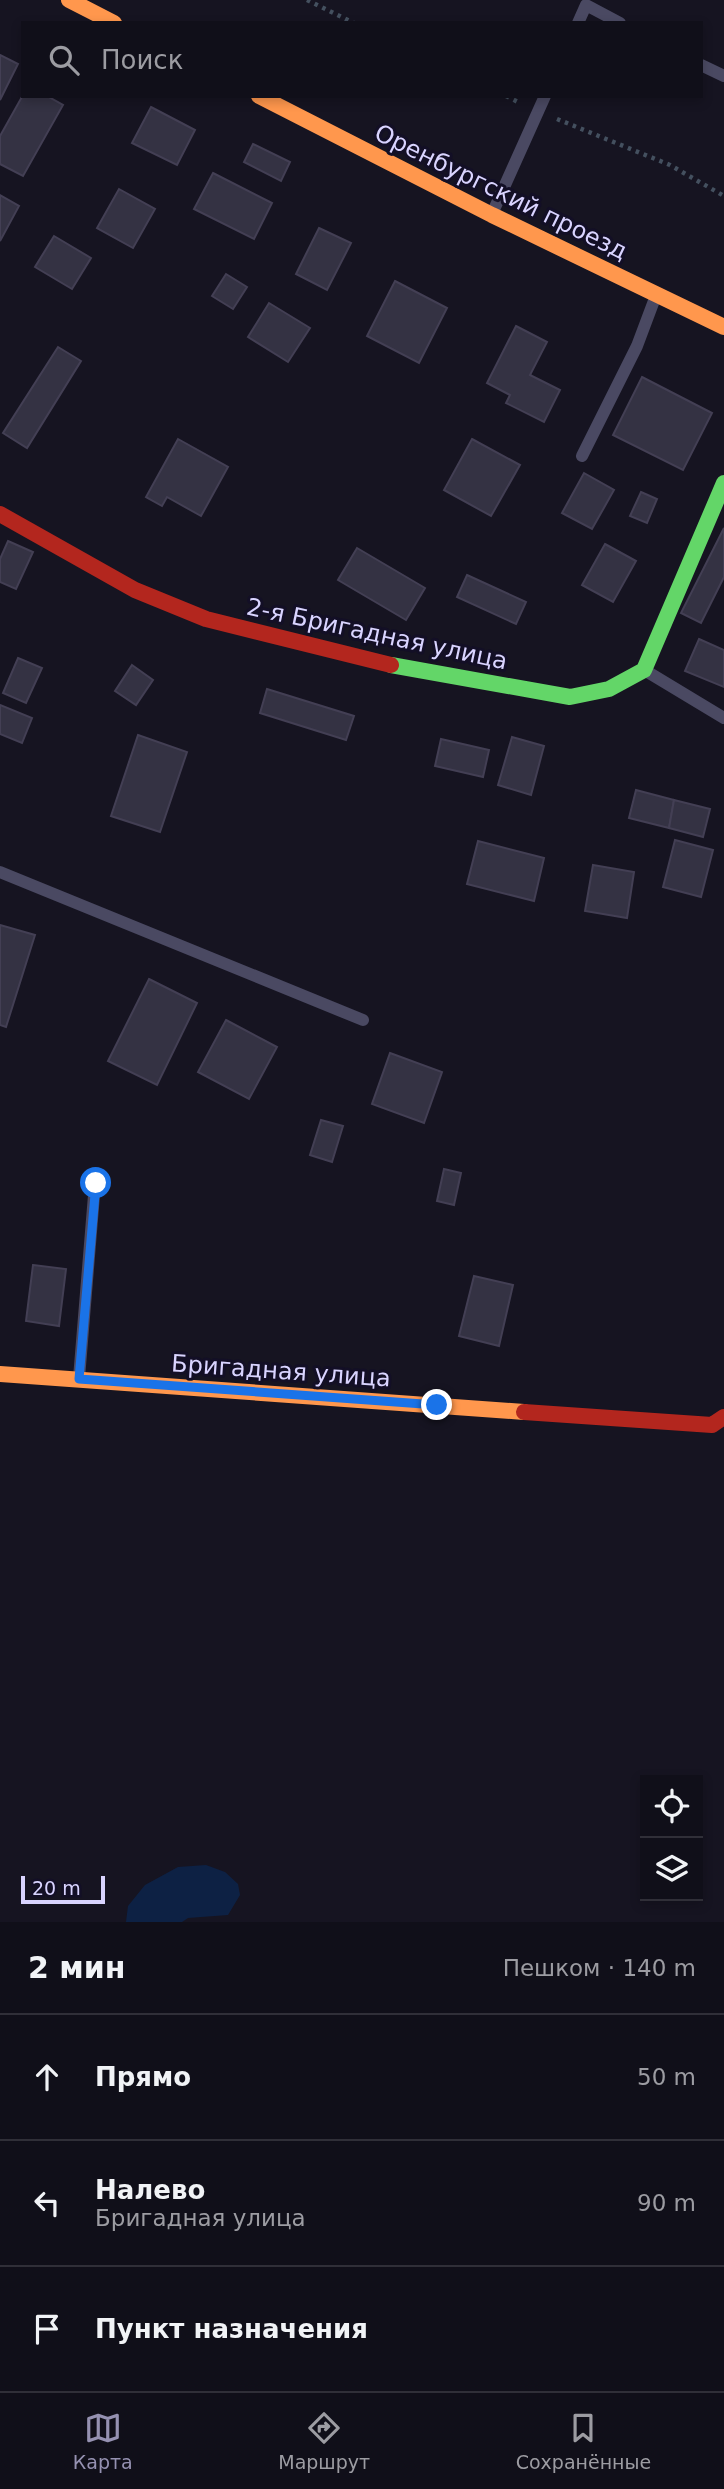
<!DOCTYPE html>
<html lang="ru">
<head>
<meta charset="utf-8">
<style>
	:root { --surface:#100f19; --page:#1e1d26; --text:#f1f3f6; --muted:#9c9ca2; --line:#302f38; --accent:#9591b1 }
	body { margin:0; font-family:"DejaVu Sans",sans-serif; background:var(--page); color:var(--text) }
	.controls { position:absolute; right:21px; bottom:21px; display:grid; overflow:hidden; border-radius:0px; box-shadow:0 4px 10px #0003 }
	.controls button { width:63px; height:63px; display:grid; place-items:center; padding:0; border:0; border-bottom:2px solid var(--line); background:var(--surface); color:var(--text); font:35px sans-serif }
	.scale { position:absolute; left:21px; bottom:18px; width:84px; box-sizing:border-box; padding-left:7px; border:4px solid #d9d4ff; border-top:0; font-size:19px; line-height:24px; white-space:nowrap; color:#d9d4ff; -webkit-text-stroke:5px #130f26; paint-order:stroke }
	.stop { position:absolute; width:21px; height:21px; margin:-16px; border:5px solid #1a73e8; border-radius:50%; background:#fff }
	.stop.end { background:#1a73e8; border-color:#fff; box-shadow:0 2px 7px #0008 }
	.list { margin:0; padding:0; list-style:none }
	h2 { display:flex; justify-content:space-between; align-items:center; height:91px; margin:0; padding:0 28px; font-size:30px }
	h2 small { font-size:23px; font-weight:400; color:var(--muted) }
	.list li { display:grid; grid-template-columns:46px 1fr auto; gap:21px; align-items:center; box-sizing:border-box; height:126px; padding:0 28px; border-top:2px solid var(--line) }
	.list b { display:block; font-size:26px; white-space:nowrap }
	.list p { margin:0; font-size:23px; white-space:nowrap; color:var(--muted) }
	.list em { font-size:23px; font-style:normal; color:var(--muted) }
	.icon { flex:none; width:38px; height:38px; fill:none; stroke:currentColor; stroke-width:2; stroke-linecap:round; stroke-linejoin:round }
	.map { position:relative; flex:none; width:724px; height:1922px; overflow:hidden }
	.search { position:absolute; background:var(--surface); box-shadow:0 4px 10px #0003; left:21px; right:21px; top:21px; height:77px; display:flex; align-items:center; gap:18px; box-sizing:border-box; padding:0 24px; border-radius:0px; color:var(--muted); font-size:26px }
	.sheet { height:469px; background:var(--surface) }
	nav { display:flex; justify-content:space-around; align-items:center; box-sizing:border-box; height:98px; border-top:2px solid var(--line); background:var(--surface); font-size:19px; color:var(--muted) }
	nav a { display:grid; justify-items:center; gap:4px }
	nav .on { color:var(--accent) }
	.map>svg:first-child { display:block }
</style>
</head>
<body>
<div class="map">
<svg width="724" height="1922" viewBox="0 0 724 1922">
	<rect width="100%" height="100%" fill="#161421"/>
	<polygon fill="#0d2144" points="206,1865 225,1872 238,1884 240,1895 228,1915 188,1918 182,1922 126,1922 128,1906 145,1885 178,1867"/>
	<g fill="#343243" stroke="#433f54" stroke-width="2">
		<polygon points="0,55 18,64 0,100"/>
		<polygon points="23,95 47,96 63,105 23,176 0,164 0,136"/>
		<polygon points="151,107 195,130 177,165 132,143"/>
		<polygon points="253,144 290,162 281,181 244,162"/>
		<polygon points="213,173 272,203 254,239 194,209"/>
		<polygon points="119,189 155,209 133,248 97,228"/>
		<polygon points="0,195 19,206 0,241"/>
		<polygon points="319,228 351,243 327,290 296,274"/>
		<polygon points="54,236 91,258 72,289 35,267"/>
		<polygon points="226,274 247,287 233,309 212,296"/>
		<polygon points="395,281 447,308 419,363 367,336"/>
		<polygon points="269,303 310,328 288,362 248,337"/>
		<polygon points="516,326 547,342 530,375 560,390 544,422 506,403 510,395 487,383"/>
		<polygon points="58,347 81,361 27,448 3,433"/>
		<polygon points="642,377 712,413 683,470 613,435"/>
		<polygon points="178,439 228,467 201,516 167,497 162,506 146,497"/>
		<polygon points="472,439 520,465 491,516 444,490"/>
		<polygon points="584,473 614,490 592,529 562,513"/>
		<polygon points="641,492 657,499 647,523 630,516"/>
		<polygon points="724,528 724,577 701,623 681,613"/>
		<polygon points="8,541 33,552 16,589 0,582 0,559"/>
		<polygon points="605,544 636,561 613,602 582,585"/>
		<polygon points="357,548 425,588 406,620 338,580"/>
		<polygon points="467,575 526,602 516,624 457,597"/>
		<polygon points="699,639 724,650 724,687 685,671"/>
		<polygon points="18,658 42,668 26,703 3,693"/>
		<polygon points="132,665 153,680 136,705 115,691"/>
		<polygon points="267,689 354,716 346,740 260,713"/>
		<polygon points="0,705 32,718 22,743 0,734"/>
		<polygon points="138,735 187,752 160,832 111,816"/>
		<polygon points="512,737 544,746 531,795 498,785"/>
		<polygon points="441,739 489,750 483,777 435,766"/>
		<polygon points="636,790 674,800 669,828 629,818"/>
		<polygon points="674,800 710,809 703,837 669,828"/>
		<polygon points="675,840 713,850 701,897 663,887"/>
		<polygon points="478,841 544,858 534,901 467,884"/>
		<polygon points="593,865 634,872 627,918 585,911"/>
		<polygon points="0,925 35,935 6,1027 0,1025"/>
		<polygon points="149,979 197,1003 157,1085 108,1061"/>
		<polygon points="226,1020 277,1047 249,1099 198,1072"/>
		<polygon points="390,1053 442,1072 424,1123 372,1104"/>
		<polygon points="321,1120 343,1126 332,1162 310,1155"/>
		<polygon points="444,1169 461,1173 454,1205 437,1201"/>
		<polygon points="33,1265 66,1269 59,1326 26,1321"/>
		<polygon points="474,1276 513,1285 499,1346 459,1336"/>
	</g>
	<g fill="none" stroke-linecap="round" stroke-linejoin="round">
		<g stroke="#44505f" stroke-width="4.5" stroke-dasharray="3.5 5" stroke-linecap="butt">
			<polyline points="307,0 354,23"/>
			<polyline points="506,96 520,103"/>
			<polyline points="557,119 670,165 724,196"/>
		</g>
		<g stroke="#4a4962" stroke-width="12">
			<polyline points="578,23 586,5 620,23"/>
			<polyline points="701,65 724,76"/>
			<polyline points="492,214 545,96"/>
			<polyline points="582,456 637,346 655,298"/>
			<polyline points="646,671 724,718"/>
			<polyline points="0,872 363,1020"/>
			<polyline points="79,1378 95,1183"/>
		</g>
		<polyline stroke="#63d668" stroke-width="16" points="391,665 570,697 609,689 644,670 724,483"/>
		<g stroke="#ff974d" stroke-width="16">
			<polyline points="69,0 114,23"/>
			<polyline points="259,96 492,215 724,327"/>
			<polyline points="0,1374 524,1412"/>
		</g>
		<g stroke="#b3261e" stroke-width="16">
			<polyline points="0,514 135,590 206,619 391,665"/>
			<polyline points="524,1412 712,1425 724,1417"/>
		</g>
	</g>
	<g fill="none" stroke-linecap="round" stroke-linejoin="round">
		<polyline stroke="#1a73e8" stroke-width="9" points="96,1183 79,1379 437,1405"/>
	</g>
	<g text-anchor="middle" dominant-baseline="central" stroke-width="6" stroke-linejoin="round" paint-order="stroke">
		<g font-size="24" fill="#d9d4ff" stroke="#130f26">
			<text transform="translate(501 192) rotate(26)">Оренбургский проезд</text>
			<text transform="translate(377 634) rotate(12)">2-я Бригадная улица</text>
			<text transform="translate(281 1371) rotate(4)">Бригадная улица</text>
		</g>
	</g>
</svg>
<div class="controls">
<button><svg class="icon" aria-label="locate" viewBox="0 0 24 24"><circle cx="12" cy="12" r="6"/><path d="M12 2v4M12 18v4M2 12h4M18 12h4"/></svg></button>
<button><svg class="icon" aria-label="layers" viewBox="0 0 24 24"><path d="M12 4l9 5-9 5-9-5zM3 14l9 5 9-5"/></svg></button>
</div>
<div class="scale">20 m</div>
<div class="stop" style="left:96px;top:1183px"></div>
<div class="stop end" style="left:437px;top:1405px"></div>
<div class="search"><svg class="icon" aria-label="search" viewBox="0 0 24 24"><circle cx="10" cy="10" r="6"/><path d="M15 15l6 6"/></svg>Поиск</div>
</div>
<section class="sheet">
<h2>2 мин<small>Пешком · 140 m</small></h2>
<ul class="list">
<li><svg class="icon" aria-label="ahead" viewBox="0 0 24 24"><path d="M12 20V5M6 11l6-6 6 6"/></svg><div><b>Прямо</b></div><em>50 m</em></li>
<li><svg class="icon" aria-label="left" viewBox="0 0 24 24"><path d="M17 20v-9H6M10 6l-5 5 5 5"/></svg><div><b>Налево</b><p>Бригадная улица</p></div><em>90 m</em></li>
<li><svg class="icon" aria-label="arrive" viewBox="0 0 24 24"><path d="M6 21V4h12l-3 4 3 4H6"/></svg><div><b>Пункт назначения</b></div></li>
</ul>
</section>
<nav>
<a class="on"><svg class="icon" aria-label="map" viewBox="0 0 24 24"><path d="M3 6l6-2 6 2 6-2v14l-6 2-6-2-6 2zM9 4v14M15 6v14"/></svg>Карта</a>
<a><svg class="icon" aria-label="directions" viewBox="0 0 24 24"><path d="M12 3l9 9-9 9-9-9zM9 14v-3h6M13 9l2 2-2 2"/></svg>Маршрут</a>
<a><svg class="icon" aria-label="saved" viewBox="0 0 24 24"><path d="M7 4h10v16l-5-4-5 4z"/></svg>Сохранённые</a>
</nav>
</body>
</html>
